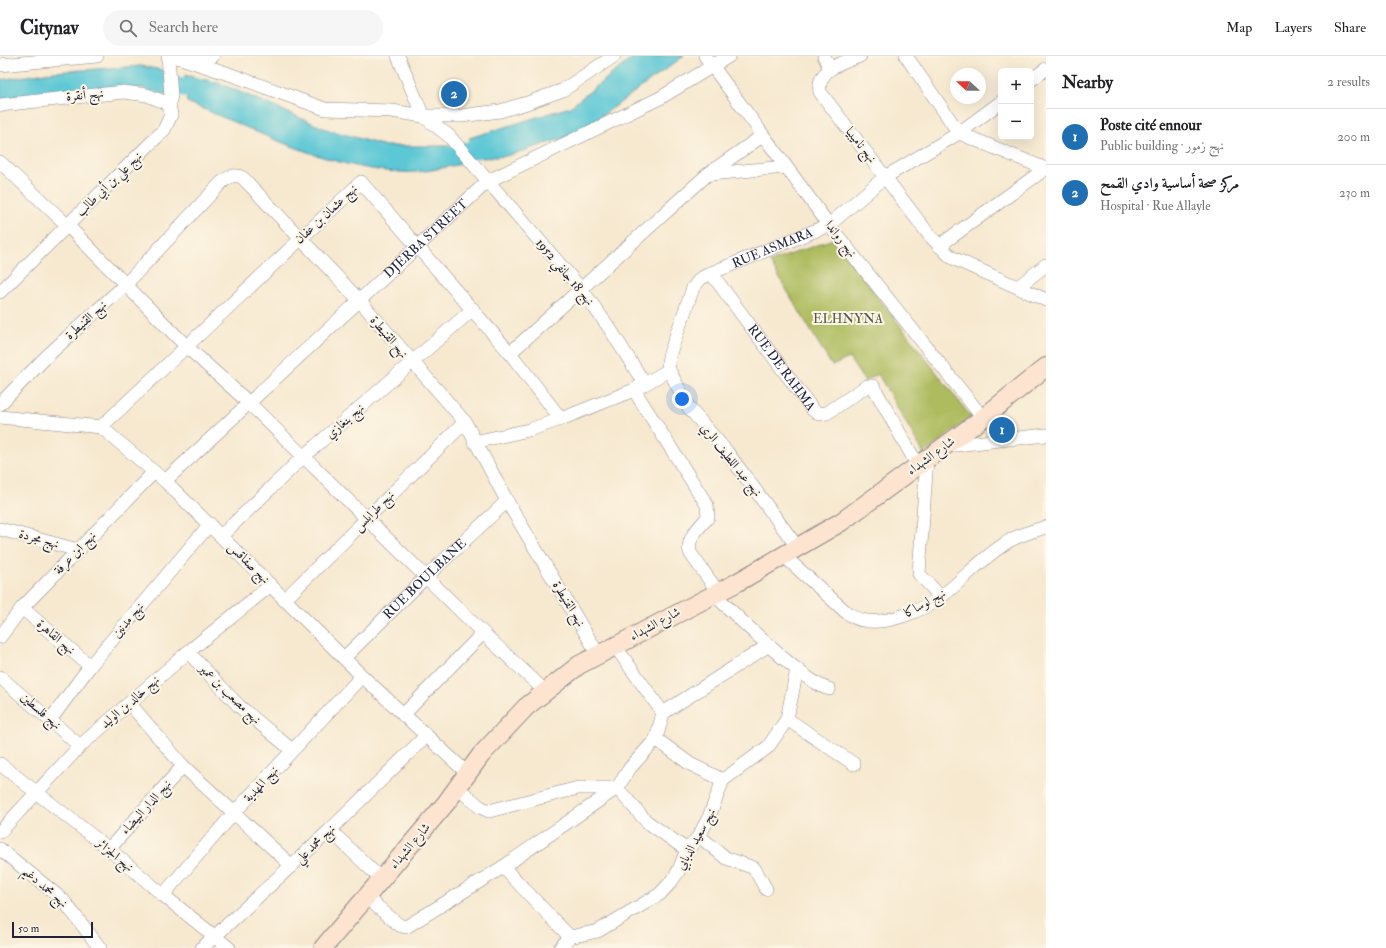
<!DOCTYPE html>
<html lang="en">
<head>
<meta charset="utf-8">
<style>
	:root { --surface:#fff; --page:#f6f6f6; --text:#202124; --muted:#757577; --line:#e0e0e0; --accent:#1f6fb2 }
	body { margin:0; font-family:"IM FELL Double Pica",Amiri,serif; background:var(--page); color:var(--text) }
	.controls { position:absolute; right:12px; top:12px; display:grid; overflow:hidden; border-radius:6px; box-shadow:0 4px 16px #0002 }
	.controls button { width:36px; height:36px; display:grid; place-items:center; padding:0; border:0; border-bottom:1px solid var(--line); background:var(--surface); color:var(--text); font:20px sans-serif }
	.compass { position:absolute; left:950px; top:12px; width:36px; height:36px; border-radius:50%; background:var(--surface); box-shadow:0 4px 16px #0002; rotate:292deg }
	.scale { position:absolute; left:12px; bottom:10px; width:81px; box-sizing:border-box; padding-left:4px; border:2px solid #22223b; border-top:0; font-size:11px; line-height:14px; white-space:nowrap; color:#22223b; -webkit-text-stroke:3px #fcf5e5; paint-order:stroke }
	.you { position:absolute; left:682px; top:343px; width:14px; height:14px; margin:-10px; border:3px solid #fff; border-radius:50%; background:#1a73e8; box-shadow:0 0 0 6px #1a73e833 }
	.badge { display:grid; place-items:center; width:26px; height:26px; border-radius:50%; background:var(--accent); color:#fff; font-size:13px; font-weight:700 }
	.pin { position:absolute; translate:-50% -50%; border:2px solid #fff; box-shadow:0 1px 4px #0006 }
	.list { margin:0; padding:0; list-style:none }
	h2 { display:flex; justify-content:space-between; align-items:center; height:52px; margin:0; padding:0 16px; font-size:17px }
	h2 small { font-size:13px; font-weight:400; color:var(--muted) }
	.list li { display:grid; grid-template-columns:26px 1fr auto; gap:12px; align-items:center; box-sizing:border-box; height:56px; padding:0 16px; border-top:1px solid var(--line) }
	.list b { display:block; font-size:15px; white-space:nowrap }
	.list p { margin:0; font-size:13px; white-space:nowrap; color:var(--muted) }
	.list em { font-size:13px; font-style:normal; color:var(--muted) }
	.icon { flex:none; width:22px; height:22px; fill:none; stroke:currentColor; stroke-width:2; stroke-linecap:round; stroke-linejoin:round }
	.map { position:relative; flex:none; width:1046px; height:892px; overflow:hidden }
	header { display:flex; align-items:center; gap:24px; box-sizing:border-box; height:56px; padding:0 20px; background:var(--surface); border-bottom:1px solid var(--line) }
	header strong { font-size:19px }
	nav { display:flex; gap:22px; margin-inline-start:auto; font-size:14px }
	.search { width:280px; height:36px; background:var(--page); display:flex; align-items:center; gap:10px; box-sizing:border-box; padding:0 14px; border-radius:22px; color:var(--muted); font-size:15px }
	main { display:flex }
	aside { flex:1; background:var(--surface) }
	.map>svg:first-child { display:block }
</style>
</head>
<body>
<header>
<strong>Citynav</strong>
<div class="search"><svg class="icon" aria-label="search" viewBox="0 0 24 24"><circle cx="10" cy="10" r="6"/><path d="M15 15l6 6"/></svg>Search here</div>
<nav><a>Map</a><a>Layers</a><a>Share</a></nav>
</header>
<main>
<div class="map">
<svg width="1046" height="892" viewBox="0 0 1046 892">
	<rect width="100%" height="100%" fill="#fcf5e5"/>
	<filter id="ink" filterUnits="userSpaceOnUse"><feTurbulence type="fractalNoise" baseFrequency=".025" numOctaves="2"/><feDisplacementMap in="SourceGraphic" scale="8" xChannelSelector="R" yChannelSelector="G"/><feConvolveMatrix kernelMatrix="1 2 1 2 8 2 1 2 1" color-interpolation-filters="sRGB"/></filter>
	<filter id="wash" filterUnits="userSpaceOnUse"><feTurbulence type="fractalNoise" baseFrequency=".012" numOctaves="4" result="noise"/><feDisplacementMap in="SourceGraphic" scale="16" xChannelSelector="R" yChannelSelector="G"/><feGaussianBlur stdDeviation="0.9" result="paint"/><feColorMatrix in="noise" values="0 0 0 0 0 0 0 0 0 0 0 0 0 0 0 0 0 1.4 0 .05"/><feComposite in="paint" operator="in"/></filter>
	<g filter="url(#wash)">
		<rect width="100%" height="100%" fill="#f7e9d0"/>
		<polygon fill="#aebc5e" stroke="#686f4c" points="833,183 971,361 924,398 878,318 865,326 849,302 832,310 770,206"/>
		<g fill="#5cc7d5" stroke="#3f7488">
			<polygon points="635,0 684,0 577,78 506,100 482,102 469,82 570,51"/>
			<polygon points="141,10 167,15 169,40 145,32 52,37 0,45 0,24 53,16"/>
			<path d="M 185,19 L 219,27 L 326,73 L 385,90 L 452,90 L 466,107 C 445,111 421,118 400,116 C 328,113 253,73 187,46 Z"/>
		</g>
		<g fill="none" stroke-linecap="round" stroke-linejoin="round">
			<g stroke="#5cc7d5" stroke-width="19">
				<polyline points="151,26 191,32 210,40"/>
				<polyline points="445,101 502,86"/>
			</g>
		</g>
	</g>
	<g filter="url(#ink)">
		<g fill="none" stroke-linecap="round" stroke-linejoin="round">
			<g stroke="#8c8686" stroke-width="14">
				<g id="street">
					<polyline points="169,0 181,2 229,18 325,53 392,55 423,60 461,60 500,55 527,47 563,34 614,0"/>
					<polyline points="398,0 423,60 449,80 582,234 610,273 644,327"/>
					<polyline points="705,0 829,169 983,362"/>
					<polyline points="824,0 830,13"/>
					<path d="M 860,0 C 842,7 816,13 820,36 L 930,180 L 951,201 L 957,204 L 1046,244"/>
					<polyline points="906,0 959,77 1046,113"/>
					<polyline points="186,2 213,0"/>
					<polyline points="0,9 97,0"/>
					<polyline points="1031,24 1046,13"/>
					<polyline points="0,49 124,36 147,39 169,48"/>
					<polyline points="0,106 67,169 187,291 248,346 483,577 546,636"/>
					<polyline points="710,118 785,111"/>
					<polyline points="939,190 1045,113"/>
					<path id="s1" d="M 711,217 L 813,354 L 819,358 L 827,357 L 867,330 L 873,330 L 918,410"/>
					<polyline points="1019,230 1046,209"/>
					<polyline points="0,236 164,74 171,59 169,48 171,40 168,0"/>
					<polyline points="510,297 708,118 762,80"/>
					<path d="M 634,334 L 707,449 L 708,461 C 700,471 684,484 691,498 L 718,536"/>
					<path d="M 0,348 L 47,300 L 125,229 L 221,127 C 229,121 234,117 243,122 L 359,244 L 465,366 L 507,445 L 598,598"/>
					<polyline points="0,361 101,371 165,425 362,620 467,717"/>
					<polyline points="101,371 361,126 510,297 561,363"/>
					<polyline points="474,386 529,374 561,363 634,334 669,314"/>
					<polyline points="947,390 1046,379"/>
					<polyline points="927,402 919,518 941,541"/>
					<path id="s2" d="M 165,425 L 488,125 L 660,42 L 729,0"/>
					<polyline points="0,473 78,494"/>
					<polyline points="221,480 303,401 473,253"/>
					<path id="s3" d="M 798,492 L 727,396 L 689,352 L 669,314 L 668,308 L 669,300 L 693,232 L 700,223 L 711,217 L 829,169 L 885,121 L 959,77 L 1001,46"/>
					<path d="M 784,500 L 846,556 C 851,559 856,563 862,564 C 885,570 924,554 942,540 C 965,522 984,500 1009,485 C 1021,478 1033,475 1046,471"/>
					<path d="M 714,538 C 733,557 806,628 829,633"/>
					<polyline points="284,544 465,366"/>
					<polyline points="22,552 90,610"/>
					<polyline points="0,581 22,552 154,416"/>
					<polyline points="615,590 663,657"/>
					<polyline points="188,596 239,650 292,694"/>
					<path id="s4" d="M 344,602 L 426,521 L 507,445"/>
					<polyline points="0,621 80,690"/>
					<polyline points="130,648 183,710 292,810"/>
					<polyline points="403,659 483,577"/>
					<polyline points="51,663 90,610 210,468"/>
					<polyline points="787,663 854,708"/>
					<polyline points="656,683 690,708 723,724"/>
					<polyline points="0,708 109,793 163,839 229,892"/>
					<polyline points="458,732 480,751 489,755 578,732 617,732 646,765 687,794"/>
					<polyline points="330,774 381,823"/>
					<polyline points="0,776 80,690 188,596 271,529"/>
					<polyline points="699,780 726,802 754,812 766,833"/>
					<polyline points="0,793 63,844 100,892"/>
					<polyline points="109,793 183,710"/>
					<polyline points="503,811 570,881"/>
					<polyline points="163,839 234,757 362,620"/>
					<polyline points="367,842 399,869 406,871 503,811 617,732 630,712 656,683 663,657 769,589"/>
					<polyline points="202,892 330,774 426,680"/>
					<polyline points="560,892 570,881 598,875 660,838 670,827 678,816 687,794 699,780 709,761 723,724 768,691 787,663 797,613"/>
				</g>
			</g>
			<g stroke="#8c8686" stroke-width="20">
				<polyline id="secondary" points="323,892 446,747 481,699 526,651 579,609 738,526 841,466 983,362 1046,311"/>
			</g>
			<use href="#street" stroke="#fff" stroke-width="13"/>
			<use href="#secondary" stroke="#fde4d0" stroke-width="18"/>
		</g>
	</g>
	<g text-anchor="middle" dominant-baseline="central" stroke-width="4" stroke-linejoin="round" paint-order="stroke">
		<g font-size="13" fill="#22223b" stroke="#fcf5e5">
			<text transform="translate(85 39) rotate(-5)">نهج أنقرة</text>
			<text transform="translate(861 89) rotate(52)">نهج ناميبيا</text>
			<text transform="translate(109 128) rotate(-44)">نهج علي بن أبي طالب</text>
			<text transform="translate(326 158) rotate(-43)">نهج عثمان بن عفان</text>
			<text stroke="none"><textPath href="#s2" startOffset="356">DJERBA STREET</textPath></text>
			<text transform="translate(841 183) rotate(52)">نهج رواندا</text>
			<text stroke="none"><textPath href="#s3" startOffset="397">RUE ASMARA</textPath></text>
			<text transform="translate(565 216) rotate(50)">نهج 18 جانفي 1952</text>
			<text transform="translate(86 264) rotate(-42)">نهج القنيطرة</text>
			<text transform="translate(389 281) rotate(50)">نهح القنيطرة</text>
			<text stroke="none"><textPath href="#s1" startOffset="118">RUE DE RAHMA</textPath></text>
			<text transform="translate(345 365) rotate(-41)">نهج بنغازي</text>
			<text transform="translate(931 400) rotate(-36)">شارع الشهداء</text>
			<text transform="translate(731 404) rotate(51)">نهج عبد اللطيف الري</text>
			<text transform="translate(374 455) rotate(-45)">نهج طرابلس</text>
			<text transform="translate(39 483) rotate(16)">نهج مجردة</text>
			<text transform="translate(75 497) rotate(-46)">نهج ابن عرفة</text>
			<text transform="translate(249 507) rotate(45)">نهج صفاقس</text>
			<text stroke="none"><textPath href="#s4" startOffset="113">RUE BOULBANE</textPath></text>
			<text transform="translate(925 547) rotate(-29)">نهج لوساكا</text>
			<text transform="translate(569 548) rotate(59)">نهح القنيطرة</text>
			<text transform="translate(128 564) rotate(-50)">نهج مدنين</text>
			<text transform="translate(655 568) rotate(-29)">شارع الشهداء</text>
			<text transform="translate(56 581) rotate(41)">نهج القاهرة</text>
			<text transform="translate(230 638) rotate(44)">نهج مصعب بن عمير</text>
			<text transform="translate(130 646) rotate(-41)">نهج خالد بن الوليد</text>
			<text transform="translate(41 655) rotate(41)">نهج فلسطين</text>
			<text transform="translate(261 728) rotate(-47)">نهج المهدية</text>
			<text transform="translate(146 751) rotate(-48)">نهج الدار البيضاء</text>
			<text transform="translate(696 783) rotate(-61)">نهج سعيد الدبابي</text>
			<text transform="translate(315 788) rotate(-44)">نهج محمد علي</text>
			<text transform="translate(410 790) rotate(-50)">شارع الشهداء</text>
			<text transform="translate(115 799) rotate(40)">نهج الجزائر</text>
			<text transform="translate(45 831) rotate(41)">نهج محمد دغيم</text>
		</g>
		<g font-size="13" fill="#535847" stroke="#fcf5e5">
			<text x="848" y="263">ELHNYNA</text>
		</g>
	</g>
</svg>
<div class="controls">
<button>+</button>
<button>−</button>
</div>
<svg class="compass" viewBox="-18 -18 36 36"><path d="M0-13l5 13h-10z" fill="#e53935"/><path d="M0 13l5-13h-10z" fill="#757577"/></svg>
<div class="scale">50 m</div>
<div class="you"></div>
<div class="pin badge" style="left:1002px;top:374px">1</div>
<div class="pin badge" style="left:454px;top:38px">2</div>
</div>
<aside>
<h2>Nearby<small>2 results</small></h2>
<ul class="list">
<li><span class="badge">1</span><div><b>Poste cité ennour</b><p>Public building · نهج زمور</p></div><em>200 m</em></li>
<li><span class="badge">2</span><div><b>مركز صحة أساسية وادي القمح</b><p>Hospital · Rue Allayle</p></div><em>230 m</em></li>
</ul>
</aside>
</main>
</body>
</html>
